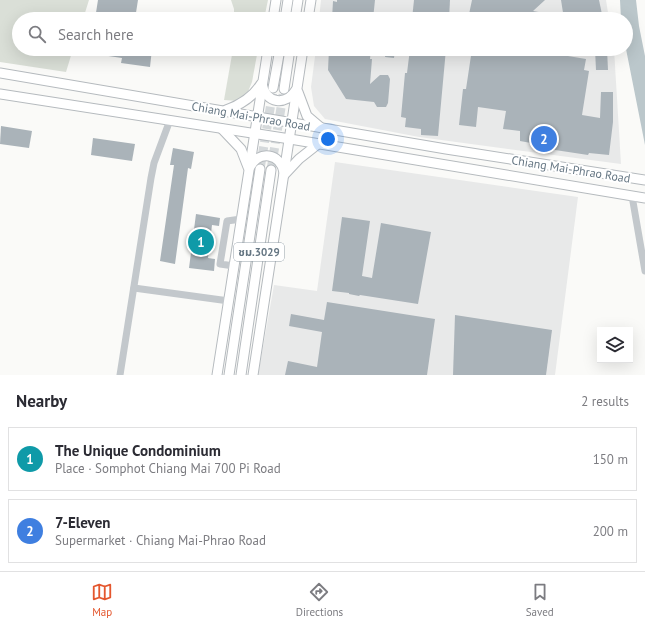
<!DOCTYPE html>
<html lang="en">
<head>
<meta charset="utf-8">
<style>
	:root { --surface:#fff; --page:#f7f7f7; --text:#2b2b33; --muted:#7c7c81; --line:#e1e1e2; --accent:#e4572e }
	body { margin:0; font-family:"PT Sans","Noto Sans Thai",sans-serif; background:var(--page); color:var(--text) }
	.controls { position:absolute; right:12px; bottom:12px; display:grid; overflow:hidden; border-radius:0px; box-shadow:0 4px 16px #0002 }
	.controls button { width:36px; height:36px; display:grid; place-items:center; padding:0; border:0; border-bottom:1px solid var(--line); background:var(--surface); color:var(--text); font:20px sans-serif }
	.you { position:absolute; left:328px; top:139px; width:14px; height:14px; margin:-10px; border:3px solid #fff; border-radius:50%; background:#1a73e8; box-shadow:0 0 0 6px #1a73e833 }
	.badge { display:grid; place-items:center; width:26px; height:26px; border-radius:50%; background:var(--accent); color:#fff; font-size:13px; font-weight:700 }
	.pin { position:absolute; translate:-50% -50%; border:2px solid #fff; box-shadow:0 1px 4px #0006 }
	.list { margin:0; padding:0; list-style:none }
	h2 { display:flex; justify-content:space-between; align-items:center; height:52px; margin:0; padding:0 16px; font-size:17px }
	h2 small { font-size:13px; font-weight:400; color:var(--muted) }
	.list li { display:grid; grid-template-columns:26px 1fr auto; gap:12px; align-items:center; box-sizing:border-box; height:64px; margin:0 8px 8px; padding:0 8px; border:1px solid var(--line); border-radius:0px }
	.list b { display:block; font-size:15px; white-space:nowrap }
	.list p { margin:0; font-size:13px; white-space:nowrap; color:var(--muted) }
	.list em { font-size:13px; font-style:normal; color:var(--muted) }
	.icon { flex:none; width:22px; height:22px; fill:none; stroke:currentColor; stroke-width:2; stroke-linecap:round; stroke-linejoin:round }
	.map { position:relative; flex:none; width:645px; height:375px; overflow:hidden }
	.search { position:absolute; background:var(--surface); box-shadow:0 4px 16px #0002; left:12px; right:12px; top:12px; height:44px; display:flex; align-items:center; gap:10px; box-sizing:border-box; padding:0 14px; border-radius:22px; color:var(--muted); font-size:15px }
	.sheet { height:196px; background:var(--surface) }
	nav { display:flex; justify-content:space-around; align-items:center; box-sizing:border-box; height:56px; border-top:1px solid var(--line); background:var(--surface); font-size:11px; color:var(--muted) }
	nav a { display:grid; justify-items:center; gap:2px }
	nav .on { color:var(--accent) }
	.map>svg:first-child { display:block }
</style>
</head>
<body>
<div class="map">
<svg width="645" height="375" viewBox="0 0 645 375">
	<rect width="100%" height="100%" fill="#fafaf8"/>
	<g fill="#e8e9e9">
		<polygon points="321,0 606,0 609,19 319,19"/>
		<polygon points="316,49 614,49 621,164 419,137 325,119 314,106 311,87"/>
		<polygon points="335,162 578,197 555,375 258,375 274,285 317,291"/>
	</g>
	<g fill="#dadfd7">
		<polygon points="0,0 89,0 83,19 19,19 19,49 73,49 66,72 0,62"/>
		<polygon points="231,0 268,0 264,19 234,19 234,9"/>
		<polygon points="233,49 258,49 252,82 247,94 238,101 224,100"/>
	</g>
	<polygon fill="#bbc7cb" points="620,0 636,0 639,26 645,56 645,145 626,49 626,19 621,19"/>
	<g fill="#aab3b9">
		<polygon points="98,0 138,0 135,19 95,19"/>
		<polygon points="337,0 375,0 373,19 332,19 333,1 337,2"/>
		<polygon points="414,0 450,0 449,19 412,19"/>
		<polygon points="472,0 545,0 533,11 550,14 549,19 468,19"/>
		<polygon points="561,0 599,0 603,19 564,19"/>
		<polygon points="82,49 152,49 150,67 121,63 122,58 81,52"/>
		<polygon points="329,49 371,49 370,59 372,59 370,84 380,75 388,75 390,79 388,103 386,107 377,107 374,102 346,99 328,70"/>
		<polygon points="386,49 395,49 394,58 385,57"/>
		<polygon points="410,49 446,49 438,136 421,135 421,129 405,127 406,118 401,117 405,73 407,73"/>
		<polygon points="472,49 556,49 556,54 586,59 584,70 589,71 582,115 600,118 601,92 613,92 613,122 609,155 589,153 588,155 542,148 542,145 520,141 520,131 503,129 506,111 478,107 476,127 459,125 463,89 466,89"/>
		<polygon points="595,49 607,49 608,70 596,70"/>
		<polygon points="1,126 32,131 29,148 0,144"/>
		<polygon points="93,138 135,144 132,161 91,155"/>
		<polygon points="173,148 194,152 191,169 188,168 175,264 160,261 174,165 170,165"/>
		<polygon points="196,214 220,218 219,226 212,225 208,258 215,259 214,271 189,268"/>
		<polygon points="342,217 370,221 362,276 372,278 381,223 431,232 418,304 360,295 359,296 349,294 349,293 332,291"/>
		<polygon points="327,302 435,319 427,375 285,375 288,361 317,367 322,332 289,326 291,314 324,320"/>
		<polygon points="455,315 552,330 546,375 453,375"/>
	</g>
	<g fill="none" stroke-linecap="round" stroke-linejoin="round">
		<g stroke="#d5d9db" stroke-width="9" stroke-dasharray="9 4.5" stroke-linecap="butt">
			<polyline points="260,169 273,91"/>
			<polyline points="271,170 284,89"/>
		</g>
		<g stroke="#b5babe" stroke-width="11">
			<g id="major">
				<polyline points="273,19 276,0"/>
				<polyline points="285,19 288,0"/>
				<polyline points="295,19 298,0"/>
				<polyline points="308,19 311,0"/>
				<polyline points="0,73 446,149 645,180"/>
				<path d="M 262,84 C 266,104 286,106 296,90"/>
				<polyline points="273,88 280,49"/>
				<polyline points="284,89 290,49"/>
				<polyline points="298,92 307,116 320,127"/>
				<polyline points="0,94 290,139 645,198"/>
				<path d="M 226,110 C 240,105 253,97 261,84"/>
				<polyline points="222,129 241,149 248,167"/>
				<path d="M 250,167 C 259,150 280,153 284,172"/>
				<polyline points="284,175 299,159 318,144"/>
				<polyline points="217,375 268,49"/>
				<polyline points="229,375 260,169"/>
				<polyline points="241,375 271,170"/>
				<polyline points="253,375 303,49"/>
			</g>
		</g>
		<g stroke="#c3c8cc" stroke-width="7">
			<polyline points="632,196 645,271"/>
			<polyline points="234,266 220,264 227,221 241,219"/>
			<polyline points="134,288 229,301"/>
			<polyline points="120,375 151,178 154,163 170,120"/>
		</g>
		<use href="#major" stroke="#fff" stroke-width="9"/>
	</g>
	<g text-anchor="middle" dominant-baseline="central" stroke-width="4" stroke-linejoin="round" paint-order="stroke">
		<rect fill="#fff" stroke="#939fa8" stroke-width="1" x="234" y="243" width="50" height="18" rx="3"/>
		<g font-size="11" font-weight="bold" fill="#657683">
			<text x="259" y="252">ชม.3029</text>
		</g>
		<g font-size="12" fill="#657683" stroke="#fff">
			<text transform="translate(251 116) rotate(10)">Chiang Mai-Phrao Road</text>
			<text transform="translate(571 169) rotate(9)">Chiang Mai-Phrao Road</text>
		</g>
	</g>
</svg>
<div class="controls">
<button><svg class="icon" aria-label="layers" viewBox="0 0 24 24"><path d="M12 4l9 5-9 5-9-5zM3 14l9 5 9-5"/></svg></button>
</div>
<div class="you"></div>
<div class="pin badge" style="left:201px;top:242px;background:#0f9aa8">1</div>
<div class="pin badge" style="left:544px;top:139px;background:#3f7fe0">2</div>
<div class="search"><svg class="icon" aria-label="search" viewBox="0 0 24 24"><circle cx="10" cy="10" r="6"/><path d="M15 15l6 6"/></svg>Search here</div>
</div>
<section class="sheet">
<h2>Nearby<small>2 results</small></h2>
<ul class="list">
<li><span class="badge" style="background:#0f9aa8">1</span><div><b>The Unique Condominium</b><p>Place · Somphot Chiang Mai 700 Pi Road</p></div><em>150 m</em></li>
<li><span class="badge" style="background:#3f7fe0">2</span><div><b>7-Eleven</b><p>Supermarket · Chiang Mai-Phrao Road</p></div><em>200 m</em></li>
</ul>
</section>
<nav>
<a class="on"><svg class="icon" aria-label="map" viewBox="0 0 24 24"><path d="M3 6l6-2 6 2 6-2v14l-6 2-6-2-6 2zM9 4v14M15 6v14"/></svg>Map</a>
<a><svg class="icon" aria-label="directions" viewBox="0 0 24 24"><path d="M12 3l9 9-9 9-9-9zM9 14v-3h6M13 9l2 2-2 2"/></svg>Directions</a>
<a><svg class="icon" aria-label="saved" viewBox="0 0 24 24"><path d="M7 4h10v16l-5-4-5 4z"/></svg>Saved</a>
</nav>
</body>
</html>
